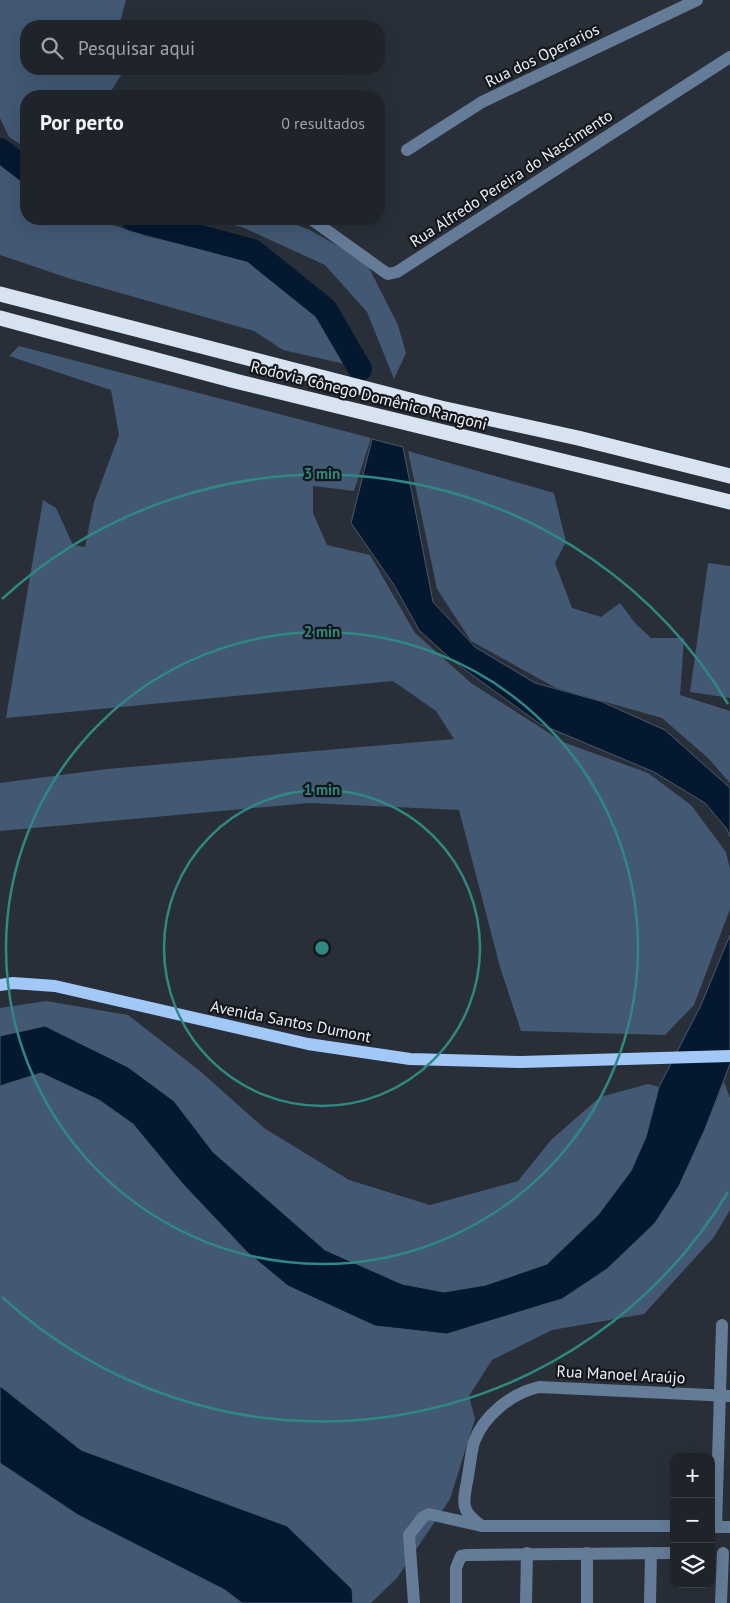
<!DOCTYPE html>
<html lang="pt">
<head>
<meta charset="utf-8">
<style>
	:root { --surface:#1f232a; --page:#272b32; --text:#f1f3f6; --muted:#a1a4a8; --line:#3c4047 }
	body { margin:0; font-family:"PT Sans",sans-serif; background:var(--page); color:var(--text) }
	.controls { position:absolute; right:15px; bottom:15px; display:grid; overflow:hidden; border-radius:10px; box-shadow:0 5px 20px #0002 }
	.controls button { width:45px; height:45px; display:grid; place-items:center; padding:0; border:0; border-bottom:1px solid var(--line); background:var(--surface); color:var(--text); font:25px sans-serif }
	.list { margin:0; padding:0; list-style:none }
	h2 { display:flex; justify-content:space-between; align-items:center; height:65px; margin:0; padding:0 20px; font-size:21px }
	h2 small { font-size:16px; font-weight:400; color:var(--muted) }
	.icon { flex:none; width:28px; height:28px; fill:none; stroke:currentColor; stroke-width:2; stroke-linecap:round; stroke-linejoin:round }
	.map { position:relative; flex:none; width:730px; height:1603px; overflow:hidden }
	.search { position:absolute; background:var(--surface); box-shadow:0 5px 20px #0002; left:20px; top:20px; width:365px; height:55px; display:flex; align-items:center; gap:12px; box-sizing:border-box; padding:0 18px; border-radius:20px; color:var(--muted); font-size:19px }
	.panel { position:absolute; background:var(--surface); box-shadow:0 5px 20px #0002; left:20px; top:90px; width:365px; height:135px; border-radius:20px }
	.map>svg:first-child { display:block }
</style>
</head>
<body>
<div class="map">
<svg width="730" height="1603" viewBox="0 0 730 1603">
	<rect width="100%" height="100%" fill="#292f38"/>
	<g fill="#425873">
		<polygon points="0,0 126,0 119,26 26,26 26,69 125,69 108,96 26,96 26,148 9,137 0,118"/>
		<polygon points="0,161 26,182 26,219 95,219 146,236 247,260 276,274 317,306 345,364 283,350 254,331 71,279 0,255"/>
		<polygon points="210,219 281,219 310,230 366,262 398,325 406,353 394,379 367,312 325,265 242,227"/>
		<polygon points="19,346 371,438 354,491 313,486 313,513 327,545 370,555 415,633 471,683 563,742 648,773 691,805 726,852 730,869 730,909 694,1005 665,1035 521,1031 500,967 459,810 309,803 0,831 0,783 107,769 454,739 436,711 393,681 6,718 43,500 56,508 73,545 85,547 94,502 119,435 111,390 9,356"/>
		<polygon points="408,451 554,493 566,542 555,563 572,608 601,617 620,603 635,623 651,638 684,638 680,695 730,711 730,783 708,758 662,718 556,688 471,641 437,589"/>
		<polygon points="708,563 730,566 730,698 690,692"/>
		<polygon points="46,1001 128,1015 200,1071 264,1128 349,1180 430,1205 518,1181 551,1140 600,1097 648,1084 659,1087 646,1137 631,1171 598,1215 547,1264 486,1285 444,1292 402,1284 325,1250 213,1152 174,1101 45,1026 0,1036 0,1008"/>
		<polygon points="41,1073 99,1100 133,1124 181,1182 247,1252 288,1286 562,1299 607,1269 655,1223 705,1129 724,1082 730,1098 730,1210 714,1237 644,1314 552,1330 492,1360 469,1396 475,1419 450,1499 397,1578 371,1603 353,1603 351,1589 287,1526 81,1450 0,1386 0,1086"/>
		<polygon points="0,1463 78,1515 225,1590 242,1603 0,1603"/>
	</g>
	<g fill="#041830" stroke="#4a596c">
		<polygon points="372,439 403,447 433,602 475,647 535,683 600,701 665,730 730,788 730,837 727,829 705,803 654,772 540,724 453,661 419,630 394,585 351,523"/>
		<polygon points="730,935 730,1064 705,1129 679,1186 655,1223 607,1269 562,1299 447,1334 375,1326 288,1286 247,1252 181,1182 133,1124 99,1100 41,1073 0,1086 0,1036 45,1026 128,1067 174,1101 213,1152 325,1250 402,1284 444,1292 486,1285 547,1264 598,1215 631,1171 646,1137 659,1087 701,1005"/>
		<polygon points="0,1386 81,1450 287,1526 352,1589 353,1603 242,1603 225,1590 78,1515 0,1463"/>
	</g>
	<g fill="none" stroke-linecap="round" stroke-linejoin="round">
		<g stroke="#041830" stroke-width="24">
			<polyline points="0,150 26,170"/>
			<polyline points="133,219 253,251 325,309 360,369"/>
		</g>
		<g stroke="#657c98" stroke-width="12">
			<polyline points="407,150 482,102 697,0"/>
			<polyline points="311,219 382,270 388,274 397,272 730,57"/>
			<path d="M 482,1526 C 458,1510 464,1501 468,1476 C 470,1465 471,1453 474,1442 C 484,1415 512,1393 539,1387 L 730,1396"/>
			<polyline points="711,1527 730,1527"/>
			<polyline points="716,1527 722,1325"/>
			<polyline points="414,1603 409,1535 423,1517 429,1514 482,1526 674,1526"/>
			<polyline points="456,1603 456,1568 461,1556 467,1555 674,1553"/>
			<polyline points="526,1603 527,1553"/>
			<polyline points="587,1603 587,1553"/>
			<polyline points="650,1603 651,1553"/>
			<polyline points="721,1603 723,1553"/>
		</g>
		<polyline stroke="#a2c8f7" stroke-width="12" points="0,985 13,983 55,986 308,1044 410,1059 521,1062 730,1056"/>
		<g stroke="#d8e3f2" stroke-width="15">
			<polyline points="0,294 441,408 578,438 730,476"/>
			<polyline points="0,318 235,381 730,502"/>
		</g>
	</g>
	<g fill="none" stroke="#308883" stroke-width="2.5">
		<circle cx="322" cy="948" r="158"/>
		<circle cx="322" cy="948" r="316"/>
		<path d="M728 1192A474 474 0 0 1 2 1297M2 599A474 474 0 0 1 728 704"/>
	</g>
	<g text-anchor="middle" dominant-baseline="central" stroke-width="4.5" stroke-linejoin="round" paint-order="stroke">
		<g font-size="16" fill="#edf1f7" stroke="#14171b">
			<text transform="translate(542 55) rotate(-26)">Rua dos Operarios</text>
			<text transform="translate(511 178) rotate(-33)">Rua Alfredo Pereira do Nascimento</text>
			<text transform="translate(369 395) rotate(14)">Rodovia Cônego Domênico Rangoni</text>
			<text transform="translate(291 1021) rotate(11)">Avenida Santos Dumont</text>
			<text transform="translate(621 1374) rotate(3)">Rua Manoel Araújo</text>
		</g>
	</g>
	<circle cx="322" cy="948" r="8" fill="#308883" stroke="#14171b" stroke-width="2.5"/>
	<g font-size="15" text-anchor="middle" font-weight="bold" fill="#308883" stroke="#14171b" stroke-width="4.5" stroke-linejoin="round" paint-order="stroke">
		<text x="322" y="479">3 min</text>
		<text x="322" y="637">2 min</text>
		<text x="322" y="795">1 min</text>
	</g>
</svg>
<div class="controls">
<button>+</button>
<button>−</button>
<button><svg class="icon" aria-label="layers" viewBox="0 0 24 24"><path d="M12 4l9 5-9 5-9-5zM3 14l9 5 9-5"/></svg></button>
</div>
<div class="search"><svg class="icon" aria-label="search" viewBox="0 0 24 24"><circle cx="10" cy="10" r="6"/><path d="M15 15l6 6"/></svg>Pesquisar aqui</div>
<section class="panel">
<h2>Por perto<small>0 resultados</small></h2>
<ul class="list">
</ul>
</section>
</div>
</body>
</html>
